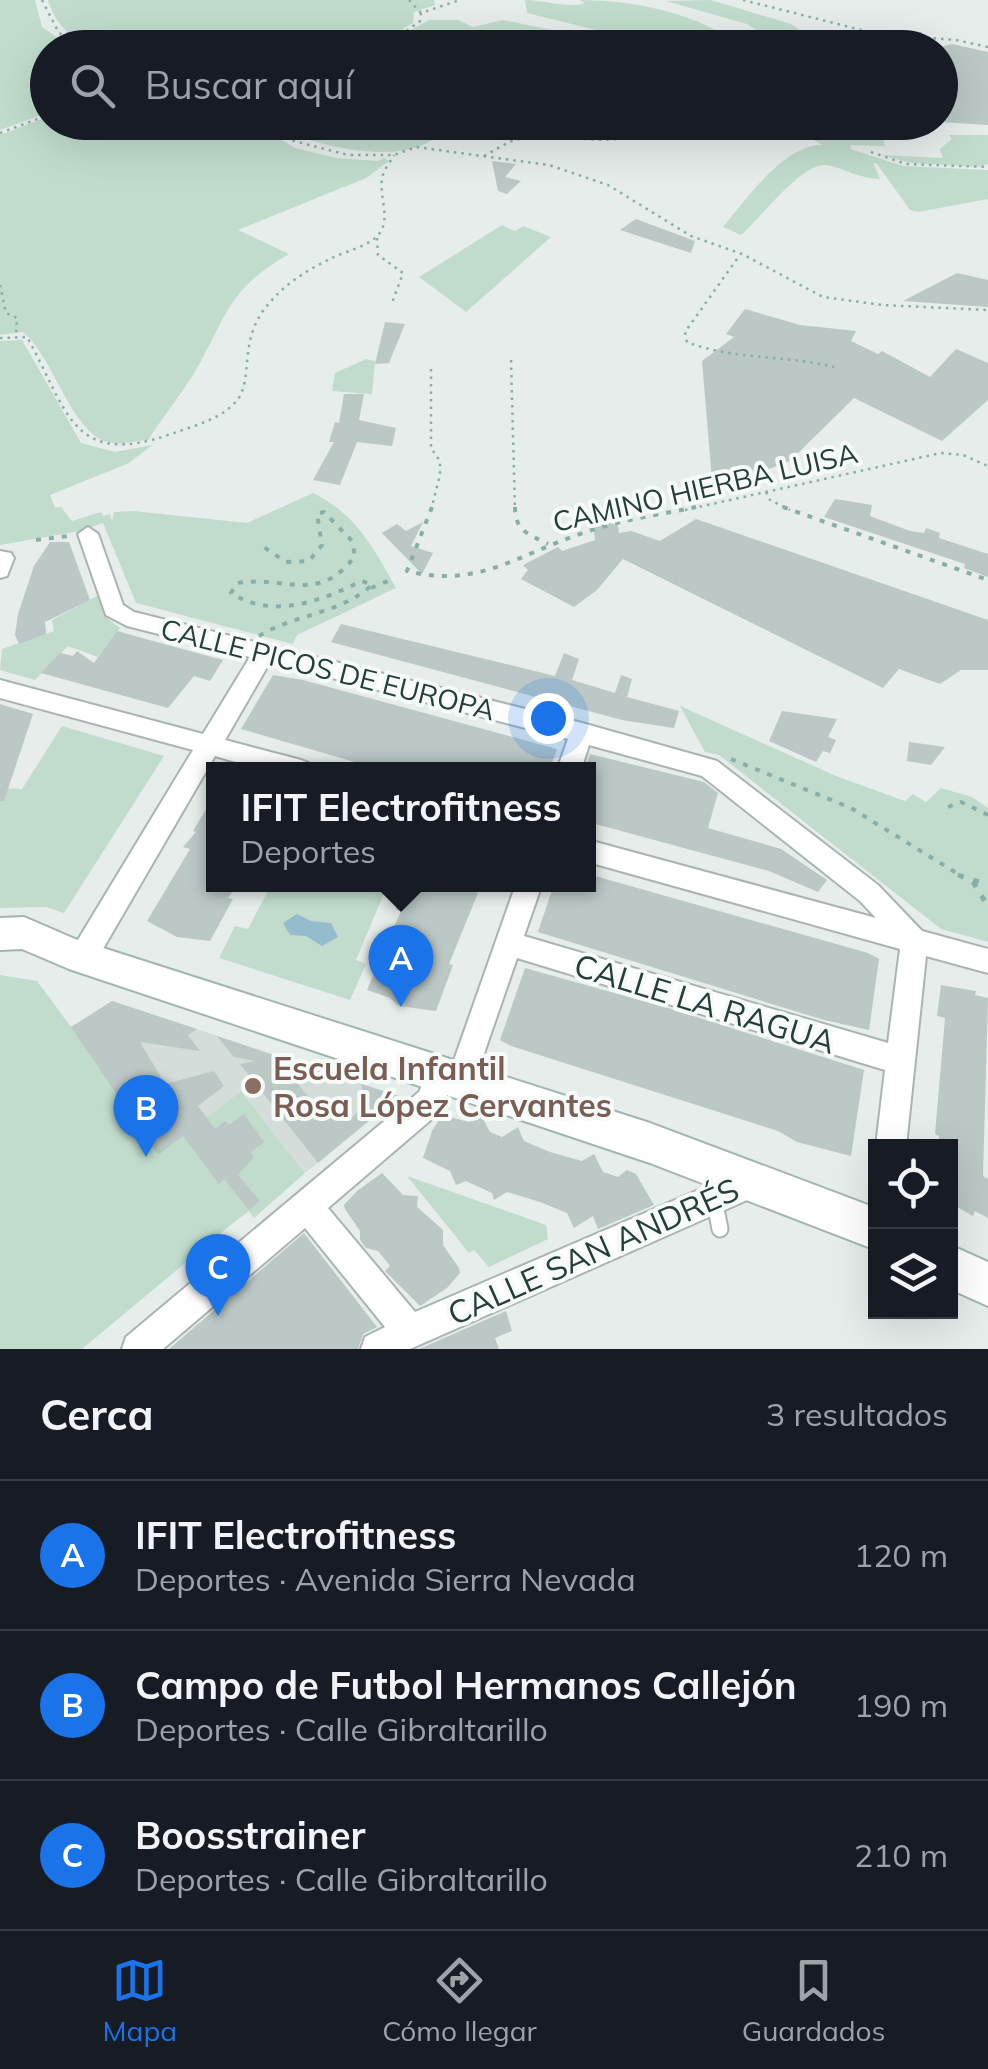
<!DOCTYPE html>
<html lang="es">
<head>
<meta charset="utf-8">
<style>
	:root { --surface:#171b24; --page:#20242c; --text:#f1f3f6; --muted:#9ea1a6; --line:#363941; --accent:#1a73e8 }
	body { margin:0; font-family:Mulish,sans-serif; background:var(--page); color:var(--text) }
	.controls { position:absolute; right:30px; bottom:30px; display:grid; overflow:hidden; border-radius:0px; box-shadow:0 10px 40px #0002 }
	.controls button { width:90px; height:90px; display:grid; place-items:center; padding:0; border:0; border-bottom:2px solid var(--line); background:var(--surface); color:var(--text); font:50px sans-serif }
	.you { position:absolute; left:548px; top:718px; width:35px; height:35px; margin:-25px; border:8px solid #fff; border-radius:50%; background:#1a73e8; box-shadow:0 0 0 15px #1a73e833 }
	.badge { display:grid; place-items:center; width:65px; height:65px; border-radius:50%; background:var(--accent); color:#fff; font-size:32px; font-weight:700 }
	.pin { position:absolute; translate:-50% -82px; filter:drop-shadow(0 2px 5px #0008) }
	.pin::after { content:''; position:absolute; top:52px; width:35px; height:30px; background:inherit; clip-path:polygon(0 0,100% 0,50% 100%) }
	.popup { position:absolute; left:206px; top:762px; width:390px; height:130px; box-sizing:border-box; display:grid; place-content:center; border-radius:0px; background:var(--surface); filter:drop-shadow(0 2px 8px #0005); font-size:32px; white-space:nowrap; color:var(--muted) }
	.popup b { font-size:38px; color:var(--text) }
	.popup::after { content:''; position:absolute; left:50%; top:100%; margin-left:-20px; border:20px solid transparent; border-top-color:var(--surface) }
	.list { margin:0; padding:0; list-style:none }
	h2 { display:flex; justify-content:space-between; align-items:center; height:130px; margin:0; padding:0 40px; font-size:42px }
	h2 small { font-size:32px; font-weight:400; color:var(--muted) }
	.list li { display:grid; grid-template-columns:65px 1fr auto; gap:30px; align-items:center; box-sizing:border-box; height:150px; padding:0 40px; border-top:2px solid var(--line) }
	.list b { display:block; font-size:38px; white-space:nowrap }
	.list p { margin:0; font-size:32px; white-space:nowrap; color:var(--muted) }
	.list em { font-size:32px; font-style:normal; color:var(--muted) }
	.icon { flex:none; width:55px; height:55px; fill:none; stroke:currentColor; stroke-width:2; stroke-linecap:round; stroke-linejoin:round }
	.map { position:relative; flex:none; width:988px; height:1349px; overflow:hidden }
	.search { position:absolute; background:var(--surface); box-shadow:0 10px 40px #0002; left:30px; right:30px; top:30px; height:110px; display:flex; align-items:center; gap:25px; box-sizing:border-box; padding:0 35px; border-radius:55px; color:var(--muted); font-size:38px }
	.sheet { height:580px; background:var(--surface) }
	nav { display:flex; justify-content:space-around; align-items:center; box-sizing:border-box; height:140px; border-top:2px solid var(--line); background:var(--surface); font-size:28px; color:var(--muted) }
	nav a { display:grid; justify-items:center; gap:5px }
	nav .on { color:var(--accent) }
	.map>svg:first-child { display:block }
</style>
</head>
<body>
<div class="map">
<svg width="988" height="1349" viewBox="0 0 988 1349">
	<rect width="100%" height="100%" fill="#e6edeb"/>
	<polygon fill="#d4ddda" points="112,1001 399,1096 305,1173 241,1091 177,1141 91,1015"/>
	<g fill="#c1dccc">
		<polygon points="0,0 35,0 42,27 70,47 48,48 47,113 0,130"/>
		<path d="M 48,0 L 434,0 L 435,5 L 414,12 L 413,23 L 388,37 L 353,47 L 111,48 C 80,44 57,32 48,0 Z"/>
		<path d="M 525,0 C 542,0 572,9 585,3 L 579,0 C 634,0 698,13 743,47 L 635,47 L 616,35 L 527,13 Z"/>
		<polygon points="711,0 791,24 824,47 782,47 747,24 666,1"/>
		<polygon points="429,20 458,20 473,27 503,20 582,36 606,47 380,47"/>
		<path d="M 47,117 L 48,122 L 253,123 L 295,148 L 336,158 L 378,161 L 384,158 L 389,161 L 366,178 L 238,230 L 289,254 C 224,292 228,316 193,375 C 179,397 162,418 148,440 C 134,440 122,446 108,442 C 72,434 53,356 23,332 L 0,335 L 0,135 Z"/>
		<path d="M 268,123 L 451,123 C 444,129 436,139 427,143 C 387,164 305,144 268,123 Z"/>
		<path d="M 781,123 L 834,129 L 854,127 L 851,132 L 883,137 L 885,146 L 851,145 L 850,149 L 903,166 L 988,170 L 988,199 L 918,212 L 910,210 L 877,164 L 873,163 L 880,179 C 859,179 845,168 826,165 C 802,162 760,219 741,235 L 723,227 C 746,200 784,144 823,145 Z"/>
		<polygon points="949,135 988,135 988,164 978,167 911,163 881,155 943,158 940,149 952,139"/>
		<polygon points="502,225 515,231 523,226 551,237 466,312 419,277"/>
		<path d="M 22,340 L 81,443 L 115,452 L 152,445 L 129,463 L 50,495 L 55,508 L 61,507 L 72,521 L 101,512 L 103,516 L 110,514 L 112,521 L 114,512 L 133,511 L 247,523 L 313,493 C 355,513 374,548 396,588 L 297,635 L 293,644 L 136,603 L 103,523 L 80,531 L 0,545 L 0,341 Z"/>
		<polygon points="366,359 375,361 372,394 332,391 335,373"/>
		<polygon points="97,596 108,619 120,628 98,657 68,646 35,680 0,670 2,649 54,631 52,620"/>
		<polygon points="680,706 836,776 905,801 913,794 926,802 941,788 972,797 988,808 988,942 941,929 719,755 705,752"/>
		<polygon points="62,726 164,756 64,913 46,907 0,908 0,788 22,789"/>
		<polygon points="271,885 399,885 395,894 385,891 356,960 366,964 350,1000 219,958 235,926 248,929"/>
		<polygon points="0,975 37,981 71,1027 91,1015 176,1141 241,1091 305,1173 254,1218 249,1211 232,1224 82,1349 0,1349"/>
		<polygon points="407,1176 546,1225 548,1239 489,1267 474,1250 469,1253"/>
	</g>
	<polygon fill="#94bccd" points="297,914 311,921 331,923 338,937 322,946 306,936 290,935 283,923"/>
	<g fill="#bbc8c5">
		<polygon points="952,44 988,52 988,125 940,122 940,47"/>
		<polygon points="492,161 516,164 505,177 521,181 507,194 498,191"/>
		<polygon points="636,219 695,241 691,253 620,230"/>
		<polygon points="957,273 988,280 988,307 903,301"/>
		<polygon points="745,309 800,325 856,331 851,341 878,354 882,351 930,377 956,349 988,363 988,400 942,441 854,398 790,461 739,480 712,480 702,361 734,337 726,334"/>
		<polygon points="385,322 405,324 389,363 375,364"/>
		<polygon points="344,394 364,394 359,420 396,428 392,446 357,442 340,485 313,480 334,442 329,442 335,422 339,423"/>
		<polygon points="835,499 872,505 870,516 910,531 924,533 926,528 940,533 939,538 988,554 988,577 964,568 965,564 824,517"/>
		<polygon points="592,516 618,526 619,533 631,531 660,541 696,519 988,620 988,670 961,670 940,684 899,669 883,688 623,559 597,590 574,607 521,579 528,570 523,565 558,547 562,551 595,540"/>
		<polygon points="423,522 411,546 433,553 422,574 382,533 397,524 406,531"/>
		<polygon points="50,542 69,542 90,600 45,622 46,634 19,644 15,635 18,614 34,566"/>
		<polygon points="341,624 555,676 564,653 579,659 572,680 615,693 621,675 632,679 627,697 679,711 674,728 622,720 331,642"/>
		<polygon points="117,631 153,641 223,660 210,681 194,676 168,708 41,673 60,653 73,656 77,651 94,663"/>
		<polygon points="273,675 303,680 557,749 550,768 524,763 523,770 382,770 241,729"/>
		<polygon points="0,704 33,714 4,801 0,801"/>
		<polygon points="782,711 837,719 828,737 836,740 830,753 823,751 816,762 769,741"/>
		<polygon points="909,742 945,747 931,765 907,761"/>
		<polygon points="590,754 704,782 718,793 708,828 781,849 827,880 818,892 769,871 588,822 588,770 585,770"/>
		<polygon points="214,796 214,884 238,884 228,898 233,899 210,941 177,937 147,921 190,849 183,847 196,832 193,831"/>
		<polygon points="588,874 868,953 879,959 869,1030 824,1020 538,932 554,884 588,884"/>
		<polygon points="403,884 450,884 478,893 449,964 453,965 436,1011 399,1006 390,998 367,990 401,911 396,910"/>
		<polygon points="525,968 668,1008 864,1070 851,1156 797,1142 778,1131 511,1046 500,1040"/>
		<polygon points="941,985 976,991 975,995 988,998 983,1176 988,1179 988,1218 975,1211 973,1216 950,1203 950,1146 938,1145 939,1136 935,1134 945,1018 937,1016"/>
		<polygon points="112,1001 197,1029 188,1035 200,1051 140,1042 165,1084 214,1071 224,1086 198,1106 215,1129 225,1121 229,1125 244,1114 264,1142 251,1152 254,1157 238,1175 260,1201 249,1210 224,1179 219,1184 183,1136 158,1155 71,1027"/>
		<polygon points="217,1036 276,1056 320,1112 352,1118 366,1102 361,1084 399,1096 318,1163 240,1064 255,1061 234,1057"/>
		<polygon points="442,1115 469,1122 481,1115 490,1132 502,1137 518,1127 524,1141 550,1152 582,1161 594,1154 603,1172 618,1177 627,1170 636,1174 654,1205 598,1229 593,1216 574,1228 567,1213 540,1202 507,1192 494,1200 492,1193 466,1181 456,1185 450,1171 423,1158 432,1131"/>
		<polygon points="382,1173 403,1195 418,1196 417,1207 443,1230 443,1245 459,1268 460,1273 447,1288 420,1306 385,1271 390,1266 378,1251 366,1248 360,1240 360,1231 345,1209 344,1205 357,1191"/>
		<polygon points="304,1233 377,1327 363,1334 358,1349 169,1349"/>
		<polygon points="506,1311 512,1331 495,1338 499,1349 419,1349"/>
	</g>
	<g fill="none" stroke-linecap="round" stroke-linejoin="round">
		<g stroke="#a9b5b3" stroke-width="19">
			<polyline id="lane" points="714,1199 720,1229"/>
		</g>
		<g stroke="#a9b5b3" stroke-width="4">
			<g id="street">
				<polygon points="88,527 98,534 123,605 134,612 582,723 717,761 878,885 922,931 988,949 988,973 926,956 906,1146 876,1146 885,1070 517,958 471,1091 461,1095 450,1088 440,1112 328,1208 415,1312 752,1167 763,1171 767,1182 763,1193 410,1349 361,1349 365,1337 385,1327 305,1228 163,1349 122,1349 126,1337 419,1092 431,1064 441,1060 452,1066 516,884 542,884 524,936 888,1043 900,949 588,862 588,840 876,918 860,901 702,776 589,745 581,770 557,770 568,739 270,662 225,740 301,760 309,763 313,770 263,770 215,756 93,966 83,969 73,966 70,957 73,948 193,750 0,698 0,680 203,734 250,657 127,626 106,615 78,534"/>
				<polygon points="0,551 11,553 14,558 7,576 0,578"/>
			</g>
		</g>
		<g stroke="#a2b5b1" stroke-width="4">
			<g id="secondary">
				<polygon points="24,917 75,939 650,1123 876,1208 876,1250 650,1163 69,969 22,949 0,950 0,918"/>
				<polygon points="950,1245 988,1262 988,1306 950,1289"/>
			</g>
		</g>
		<g stroke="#89aea8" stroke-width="2.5" stroke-dasharray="2.5 5" stroke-linecap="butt">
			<polyline points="42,0 59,33 87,48"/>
			<polyline points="409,0 421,13"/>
			<polyline points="743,0 877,34 956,40 988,47"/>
			<polyline points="365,48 405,32 420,21 421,13 460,0"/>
			<polyline points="260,122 290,140 348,155 394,155 416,147 549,165 608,185 691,236 742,254 823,297 882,305 988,310"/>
			<polyline points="0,133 48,115"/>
			<path d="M 539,134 C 575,136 622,150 653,125"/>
			<polyline points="871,152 906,164 988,167"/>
			<polyline points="484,156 509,142 576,122"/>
			<polyline points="377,238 378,255 403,273 392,303"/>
			<path d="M 737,259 L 685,332 L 687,342 C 732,360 787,355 834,367"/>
			<polyline points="0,285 6,313 17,318 16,337"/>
			<path d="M 0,338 L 27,337 C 68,410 71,469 171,434 C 193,426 223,419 238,399 C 253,378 239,340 266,307 C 283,285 307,270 332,258 C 346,251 370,246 379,234 C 392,218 377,193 383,175 C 385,168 391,161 394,155"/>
			<polyline points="511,360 515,510"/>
			<polyline points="766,492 770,500 790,510"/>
			<polyline points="431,510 440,475 440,461 431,448 431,365"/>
			<polyline points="685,510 941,453 963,455 988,466"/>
		</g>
		<g stroke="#89aea8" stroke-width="4" stroke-dasharray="5 8" stroke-linecap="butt">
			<path d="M 432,507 L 407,571 C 478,589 519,554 583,533 C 619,520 659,515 696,507"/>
			<path d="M 515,507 C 515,531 528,534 548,544"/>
			<polyline points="783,507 988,580"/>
			<polyline points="36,540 68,536"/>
			<polyline points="371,588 395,578"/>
			<path d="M 259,636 C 295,614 340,614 372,585 L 362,581 C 320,601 274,620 231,593 L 237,583 C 286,575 318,605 355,556 L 352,541 L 324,512 L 317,514 L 322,545 L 309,561 L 286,562 L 262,546"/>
			<polyline points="731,759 851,808 963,877"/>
			<polyline points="948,807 961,802 988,815"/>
		</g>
		<g stroke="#89aea8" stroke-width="5" stroke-dasharray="6 10" stroke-linecap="butt">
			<polyline points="958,875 988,885"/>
			<polyline points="973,882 988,906"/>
		</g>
		<use href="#lane" stroke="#fff" stroke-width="15"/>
		<use href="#street" fill="#fff" fill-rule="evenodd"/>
		<use href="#secondary" fill="#fff" fill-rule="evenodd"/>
	</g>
	<circle fill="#8d6e63" stroke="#f6faf9" stroke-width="4" cx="253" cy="1086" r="10"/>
	<g text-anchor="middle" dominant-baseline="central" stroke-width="8" stroke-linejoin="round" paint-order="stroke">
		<g font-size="28" fill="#263e3b" stroke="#f6faf9">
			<text transform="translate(705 487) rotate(-13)">CAMINO HIERBA LUISA</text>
			<text transform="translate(328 669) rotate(14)">CALLE PICOS DE EUROPA</text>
		</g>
		<g font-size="32" fill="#263e3b" stroke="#f6faf9">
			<text transform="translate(705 1003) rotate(17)">CALLE LA RAGUA</text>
			<text transform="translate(593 1251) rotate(-24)">CALLE SAN ANDRÉS</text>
		</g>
		<g font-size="32" font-weight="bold" fill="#785e54" stroke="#f6faf9" text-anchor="start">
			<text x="273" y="1068">Escuela Infantil<tspan x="273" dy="37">Rosa López Cervantes</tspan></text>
		</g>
	</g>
</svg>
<div class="controls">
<button><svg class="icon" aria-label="locate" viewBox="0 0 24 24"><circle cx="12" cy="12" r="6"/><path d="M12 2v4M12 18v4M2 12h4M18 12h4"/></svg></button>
<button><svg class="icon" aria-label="layers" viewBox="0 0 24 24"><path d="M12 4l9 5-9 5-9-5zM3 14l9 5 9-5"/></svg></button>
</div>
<div class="you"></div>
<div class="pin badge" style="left:401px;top:1007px">A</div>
<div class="popup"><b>IFIT Electrofitness</b>Deportes</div>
<div class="pin badge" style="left:146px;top:1157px">B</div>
<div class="pin badge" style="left:218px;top:1316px">C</div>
<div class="search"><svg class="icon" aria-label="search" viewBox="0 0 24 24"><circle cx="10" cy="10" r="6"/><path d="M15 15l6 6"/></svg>Buscar aquí</div>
</div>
<section class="sheet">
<h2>Cerca<small>3 resultados</small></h2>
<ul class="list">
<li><span class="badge">A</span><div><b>IFIT Electrofitness</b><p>Deportes · Avenida Sierra Nevada</p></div><em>120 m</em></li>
<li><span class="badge">B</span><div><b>Campo de Futbol Hermanos Callejón</b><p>Deportes · Calle Gibraltarillo</p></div><em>190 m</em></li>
<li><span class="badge">C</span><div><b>Boosstrainer</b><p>Deportes · Calle Gibraltarillo</p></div><em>210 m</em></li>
</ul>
</section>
<nav>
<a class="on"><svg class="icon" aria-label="map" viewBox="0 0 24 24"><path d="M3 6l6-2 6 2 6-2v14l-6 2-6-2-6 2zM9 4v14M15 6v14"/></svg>Mapa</a>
<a><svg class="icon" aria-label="directions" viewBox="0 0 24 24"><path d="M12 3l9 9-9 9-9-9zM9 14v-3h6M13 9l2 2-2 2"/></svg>Cómo llegar</a>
<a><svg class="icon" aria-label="saved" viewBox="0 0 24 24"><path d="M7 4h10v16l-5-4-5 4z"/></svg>Guardados</a>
</nav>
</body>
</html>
